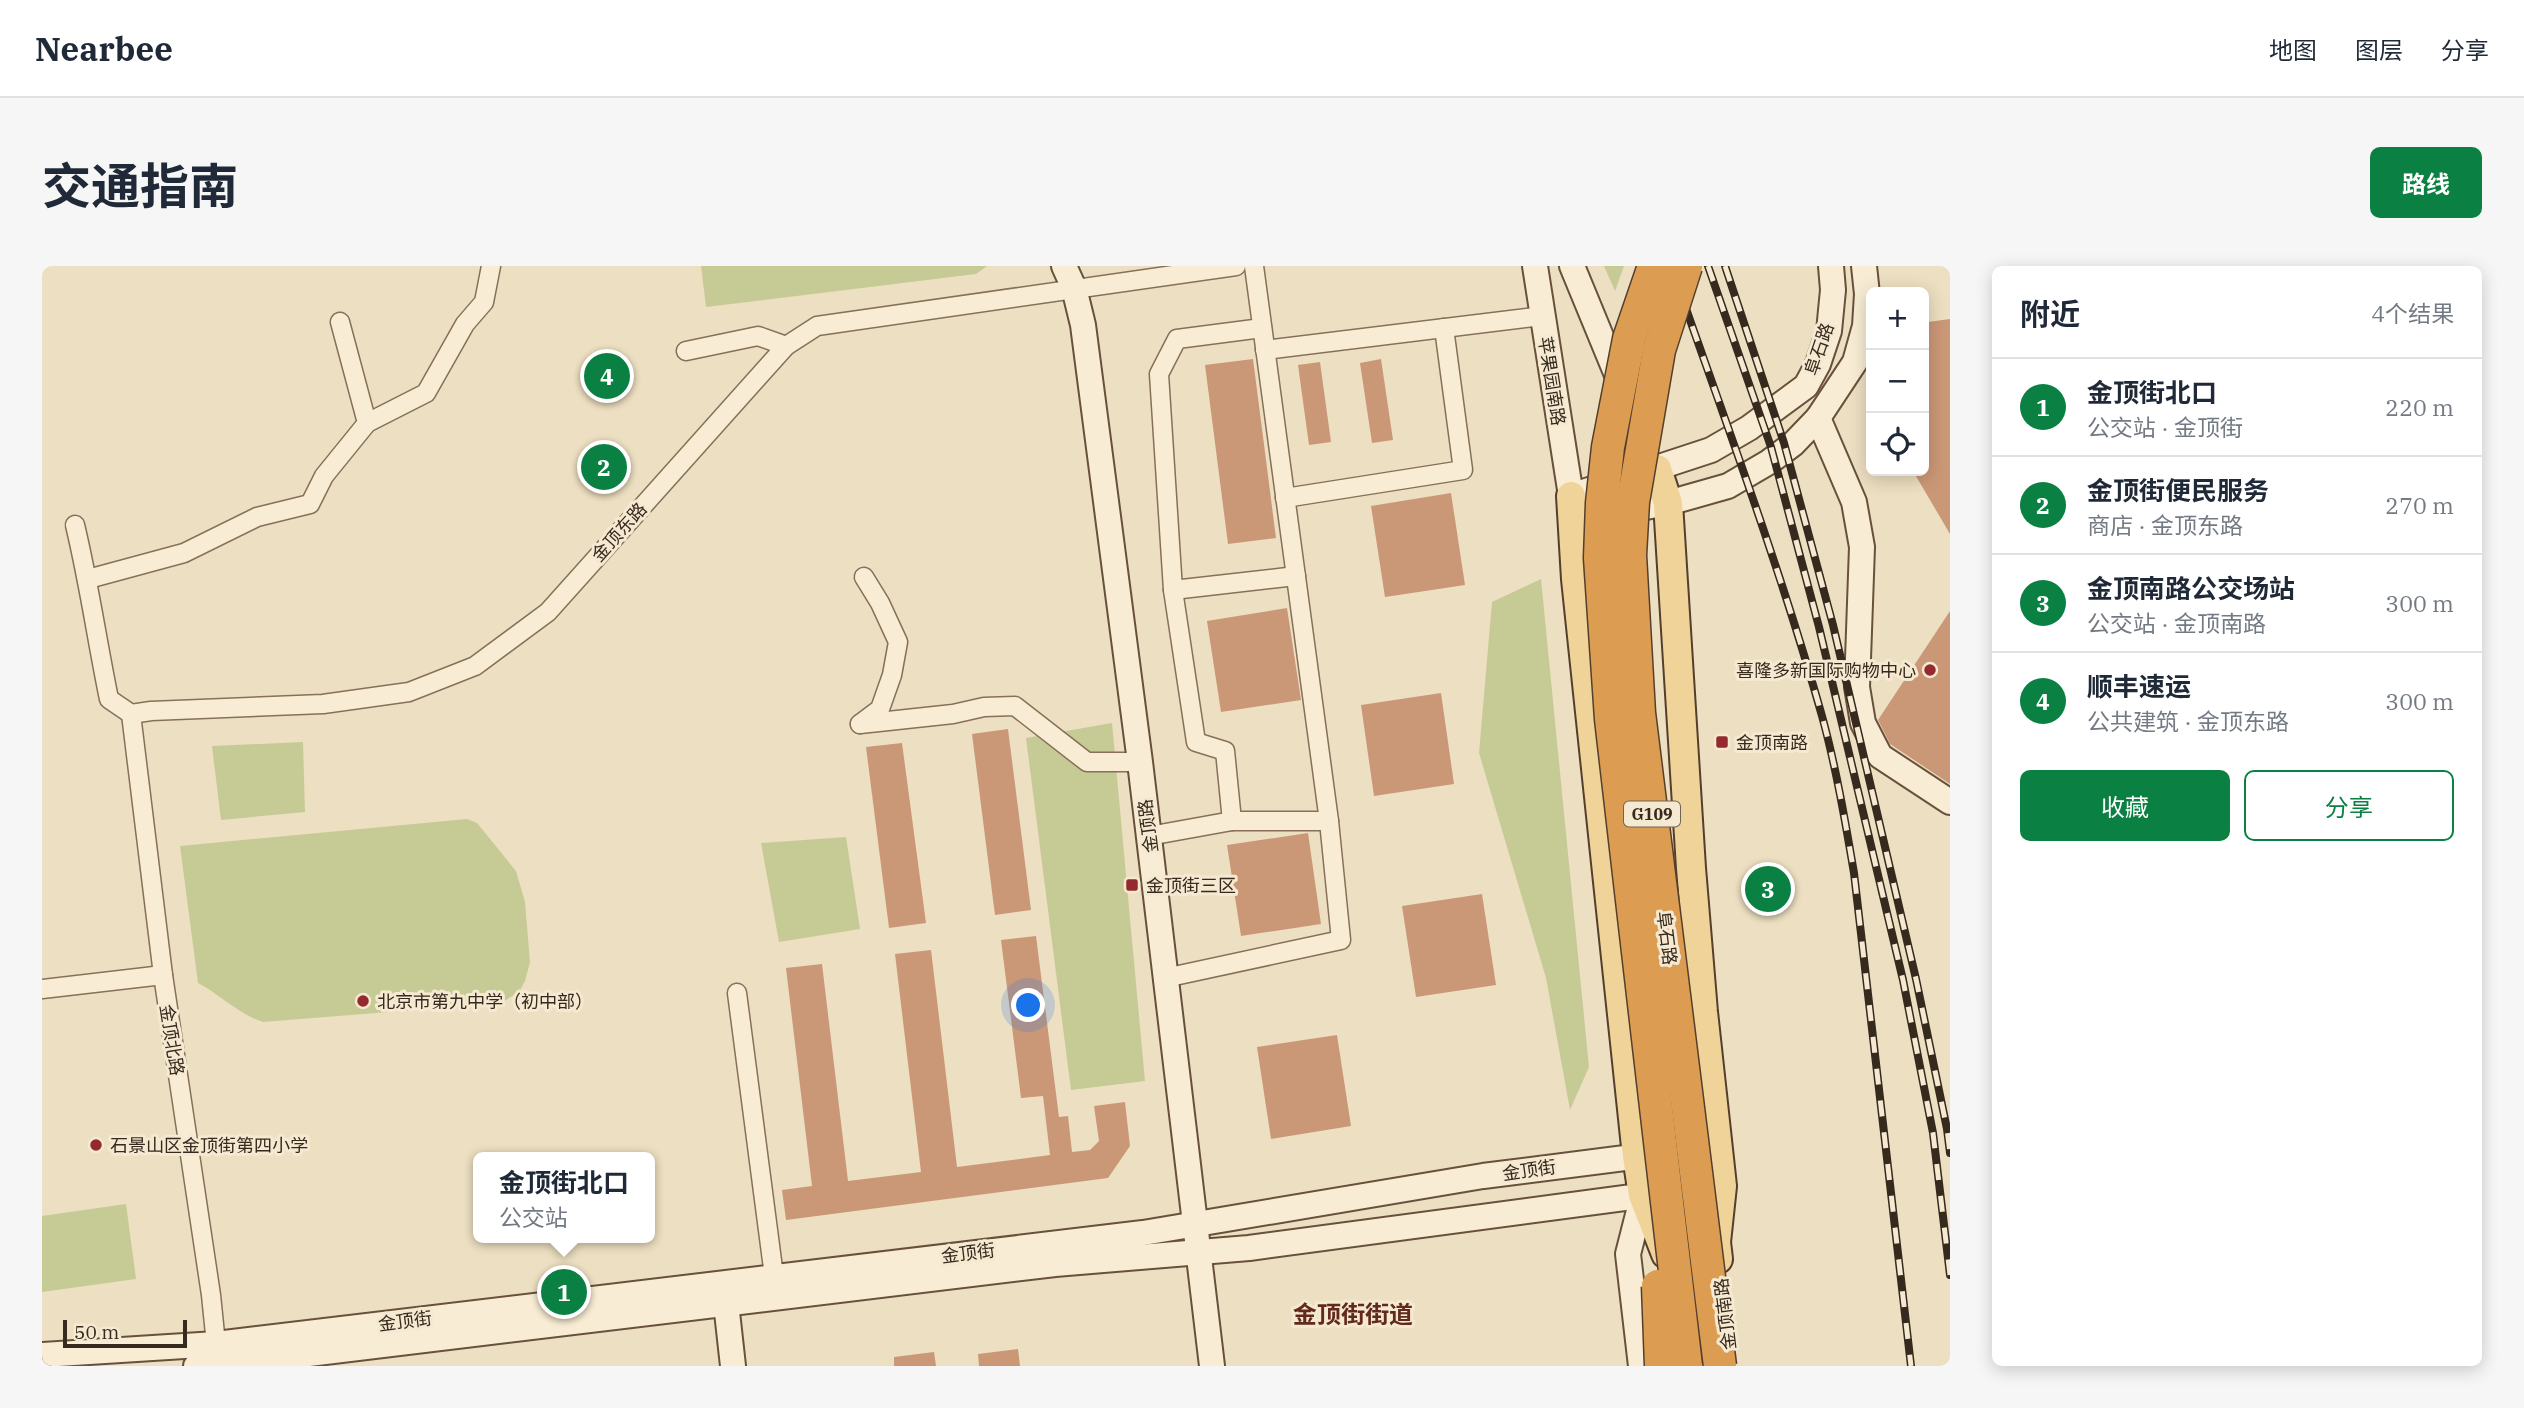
<!DOCTYPE html>
<html lang="zh">
<head>
<meta charset="utf-8">
<style>
	:root { --surface:#fff; --page:#f6f6f7; --text:#1f2937; --muted:#747a83; --line:#e0e1e3; --accent:#0b8043 }
	body { margin:0; font-family:"IBM Plex Serif","Noto Sans SC",serif; background:var(--page); color:var(--text) }
	.controls { position:absolute; right:21px; top:21px; display:grid; overflow:hidden; border-radius:10px; box-shadow:0 4px 18px #0003 }
	.controls button { width:63px; height:63px; display:grid; place-items:center; padding:0; border:0; border-bottom:2px solid var(--line); background:var(--surface); color:var(--text); font:35px sans-serif }
	.scale { position:absolute; left:21px; bottom:18px; width:124px; box-sizing:border-box; padding-left:7px; border:4px solid #36291d; border-top:0; font-size:19px; line-height:24px; white-space:nowrap; color:#36291d; -webkit-text-stroke:5px #f5e9d1; paint-order:stroke }
	.you { position:absolute; left:987px; top:740px; width:24px; height:24px; margin:-18px; border:5px solid #fff; border-radius:50%; background:#1a73e8; box-shadow:0 0 0 10px #1a73e833 }
	.badge { display:grid; place-items:center; width:46px; height:46px; border-radius:50%; background:var(--accent); color:#fff; font-size:23px; font-weight:700 }
	.pin { position:absolute; translate:-50% -50%; border:4px solid #fff; box-shadow:0 2px 7px #0006 }
	.popup { position:absolute; left:431px; top:886px; width:182px; height:91px; box-sizing:border-box; display:grid; place-content:center; border-radius:10px; background:var(--surface); filter:drop-shadow(0 2px 5px #0005); font-size:23px; white-space:nowrap; color:var(--muted) }
	.popup b { font-size:26px; color:var(--text) }
	.popup::after { content:''; position:absolute; left:50%; top:100%; margin-left:-14px; border:14px solid transparent; border-top-color:var(--surface) }
	.list { margin:0; padding:0; list-style:none }
	h2 { display:flex; justify-content:space-between; align-items:center; height:91px; margin:0; padding:0 28px; font-size:30px }
	h2 small { font-size:23px; font-weight:400; color:var(--muted) }
	.list li { display:grid; grid-template-columns:46px 1fr auto; gap:21px; align-items:center; box-sizing:border-box; height:98px; padding:0 28px; border-top:2px solid var(--line) }
	.list b { display:block; font-size:26px; white-space:nowrap }
	.list p { margin:0; font-size:23px; white-space:nowrap; color:var(--muted) }
	.list em { font-size:23px; font-style:normal; color:var(--muted) }
	.actions { display:flex; gap:14px; padding:21px 28px }
	.actions a { flex:1; padding:16px 0; border:2px solid var(--accent); border-radius:10px; text-align:center; font-size:24px; color:var(--accent) }
	.actions .main { background:var(--accent); color:#fff }
	.icon { flex:none; width:38px; height:38px; fill:none; stroke:currentColor; stroke-width:2; stroke-linecap:round; stroke-linejoin:round }
	.map { position:relative; flex:none; width:1908px; height:1100px; overflow:hidden; border-radius:10px }
	header { display:flex; align-items:center; gap:42px; box-sizing:border-box; height:98px; padding:0 35px; background:var(--surface); border-bottom:2px solid var(--line) }
	header strong { font-size:33px }
	nav { display:flex; gap:38px; margin-inline-start:auto; font-size:24px }
	.intro { display:flex; align-items:center; justify-content:space-between; box-sizing:border-box; height:168px; padding:0 42px }
	h1 { margin:0; font-size:49px }
	.button { padding:18px 32px; border-radius:10px; background:var(--accent); color:#fff; font-size:24px; font-weight:700 }
	main { display:flex; gap:42px; padding:0 42px }
	aside { flex:1; background:var(--surface); border-radius:10px; box-shadow:0 4px 18px #0003 }
	.map>svg:first-child { display:block }
</style>
</head>
<body>
<header>
<strong>Nearbee</strong>
<nav><a>地图</a><a>图层</a><a>分享</a></nav>
</header>
<div class="intro"><h1>交通指南</h1><a class="button">路线</a></div>
<main>
<div class="map">
<svg width="1908" height="1100" viewBox="0 0 1908 1100">
	<rect width="100%" height="100%" fill="#eddfc1"/>
	<g fill="#c6cb95">
		<polygon points="659,0 945,0 934,8 664,41"/>
		<polygon points="1562,0 1582,0 1573,25"/>
		<polygon points="1499,313 1547,801 1528,844 1504,712 1437,487 1450,336"/>
		<polygon points="1070,457 1103,815 1029,824 984,472"/>
		<polygon points="261,476 263,546 179,554 170,480"/>
		<path d="M 425,553 L 435,557 L 474,605 L 483,636 L 488,696 L 483,715 L 477,726 L 459,737 L 221,756 C 196,748 179,729 156,717 L 138,580 Z"/>
		<polygon points="804,571 818,663 737,676 719,577"/>
		<polygon points="84,938 94,1013 0,1026 0,950"/>
	</g>
	<g fill="#cb9877">
		<polygon points="1908,53 1908,268 1871,205 1882,205 1882,74 1886,56"/>
		<polygon points="1211,93 1234,272 1186,278 1163,99"/>
		<polygon points="1339,93 1351,174 1330,177 1318,97"/>
		<polygon points="1278,96 1289,176 1267,179 1256,99"/>
		<polygon points="1409,227 1423,319 1343,331 1329,240"/>
		<polygon points="1245,342 1259,434 1179,446 1165,355"/>
		<polygon points="1908,345 1908,518 1848,478 1836,454"/>
		<polygon points="1399,427 1412,518 1332,530 1319,439"/>
		<polygon points="966,463 989,644 953,649 930,468"/>
		<polygon points="860,477 884,657 847,662 824,481"/>
		<polygon points="1266,567 1279,658 1199,670 1185,579"/>
		<polygon points="1440,628 1454,719 1374,731 1360,640"/>
		<polygon points="994,670 1017,851 1026,850 1030,886 1048,884 1057,875 1052,840 1083,836 1088,880 1066,912 744,954 740,924 770,920 744,702 780,698 806,915 879,906 853,688 889,684 915,901 1008,889 1001,830 979,832 959,674"/>
		<polygon points="1295,769 1309,860 1229,873 1215,781"/>
		<polygon points="976,1083 978,1100 937,1100 936,1088"/>
		<polygon points="892,1086 894,1100 852,1100 852,1091"/>
	</g>
	<g fill="none" stroke-linecap="round" stroke-linejoin="round">
		<g stroke="#867059" stroke-width="21">
			<g id="street">
				<polyline points="1220,62 1135,73 1117,108 1131,324 1254,310"/>
				<polyline points="1223,84 1500,50"/>
				<polyline points="644,85 716,70 744,80"/>
				<polyline points="325,157 384,127 423,58 442,36 449,0"/>
				<polyline points="1243,232 1421,204 1402,62"/>
				<path d="M 33,259 C 47,317 55,375 67,433 L 89,448"/>
				<polyline points="46,313 142,287 215,251 268,238 282,210 325,157 298,56"/>
				<polyline points="89,448 109,445 281,438 367,426 433,400 506,346 744,80 775,60 1194,0"/>
				<polyline points="89,448 121,709 169,1029 174,1078"/>
				<polyline points="818,458 911,448 942,441 973,440 1045,496 1098,496"/>
				<polyline points="818,458 838,443 850,409 856,376 838,337 822,311"/>
				<polyline points="1190,555 1287,555"/>
				<polyline points="1107,570 1190,555 1183,485 1154,476 1131,324"/>
				<polyline points="1123,712 1299,674 1287,555 1212,0"/>
				<polyline points="0,723 121,709"/>
				<polyline points="695,727 732,1010"/>
			</g>
		</g>
		<g stroke="#68513c" stroke-width="28">
			<g id="secondary">
				<polyline points="1022,0 1032,22 1041,59 1098,496 1170,1100"/>
				<polyline points="1493,0 1529,230 1669,184 1707,162 1764,120 1776,98 1787,65 1791,24 1789,0"/>
				<polyline points="1530,0 1603,177"/>
				<polyline points="1776,152 1812,236 1820,281 1815,421 1821,457 1838,490 1908,536"/>
				<polyline points="1576,246 1626,237 1686,220 1727,196 1751,178 1776,152 1813,96 1823,60 1825,28 1822,0"/>
				<polyline points="684,1037 691,1100"/>
				<polyline points="0,1089 174,1078 1101,967 1441,910 1669,881"/>
				<polyline points="154,1100 176,1099 1013,998 1207,982 1620,927"/>
				<polyline points="1599,1100 1586,988 1601,929"/>
			</g>
		</g>
		<g stroke="#543f2d" stroke-width="32">
			<g id="primary">
				<polyline points="1615,203 1626,237 1649,602 1661,746 1680,920 1674,976 1676,993"/>
				<polyline points="1529,230 1534,313 1595,890 1601,929 1624,988"/>
			</g>
		</g>
		<use href="#street" stroke="#f8edd4" stroke-width="18"/>
		<use href="#secondary" stroke="#f8edd4" stroke-width="24"/>
		<use href="#primary" stroke="#f0d399" stroke-width="28"/>
		<g stroke="#36291d" stroke-width="8">
			<g id="rail">
				<path d="M 1629,0 C 1681,149 1737,298 1780,450 C 1794,501 1803,554 1812,607 L 1869,1100"/>
				<polyline points="1666,0 1729,181 1777,361 1861,714 1891,867 1908,1009"/>
				<polyline points="1683,0 1742,177 1791,359 1874,713 1905,863 1908,887"/>
			</g>
		</g>
		<use href="#rail" stroke="#f5e9d1" stroke-width="5" stroke-dasharray="16" stroke-linecap="butt"/>
		<g stroke="#543f2d" stroke-width="35" stroke-linecap="butt">
			<g id="highway-bridge">
				<polyline points="1612,0 1587,73 1566,181 1560,237 1558,292 1569,453 1644,1100"/>
				<polyline points="1644,0 1617,84 1591,236 1588,289 1597,447 1678,1100"/>
				<polyline points="1616,1020 1619,1100"/>
			</g>
		</g>
		<use href="#highway-bridge" stroke="#dc9d52" stroke-width="32"/>
	</g>
	<g fill="#942a2d" stroke="#f5e9d1" stroke-width="2.5">
		<circle cx="1888" cy="404" r="7"/>
		<rect x="1673" y="469" width="14" height="14" rx="3.5"/>
		<rect x="1083" y="612" width="14" height="14" rx="3.5"/>
		<circle cx="321" cy="735" r="7"/>
		<circle cx="54" cy="879" r="7"/>
	</g>
	<g text-anchor="middle" dominant-baseline="central" stroke-width="6" stroke-linejoin="round" paint-order="stroke">
		<rect fill="#f5e9d1" stroke="#6f6353" stroke-width="2" x="1582" y="535.5" width="56" height="25" rx="5"/>
		<g font-size="16" font-weight="bold" fill="#36291d">
			<text x="1610" y="548">G109</text>
		</g>
		<g font-size="18" fill="#36291d" stroke="#f5e9d1">
			<text transform="translate(1777 83) rotate(-71)">阜石路</text>
			<text transform="translate(1510 115) rotate(81)">苹果园南路</text>
			<text transform="translate(577 266) rotate(-48)">金顶东路</text>
			<text transform="translate(1106 560) rotate(-97)">金顶路</text>
			<text transform="translate(1625 672) rotate(83)">阜石路</text>
			<text transform="translate(130 774) rotate(81)">金顶北路</text>
			<text transform="translate(1487 904) rotate(-8)">金顶街</text>
			<text transform="translate(926 987) rotate(-7)">金顶街</text>
			<text transform="translate(1683 1048) rotate(-97)">金顶南路</text>
			<text transform="translate(363 1055) rotate(-7)">金顶街</text>
		</g>
		<g font-size="18" fill="#36291d" stroke="#f5e9d1" text-anchor="start">
			<text x="1874" y="404" text-anchor="end">喜隆多新国际购物中心</text>
			<text x="1694" y="476">金顶南路</text>
			<text x="1104" y="619">金顶街三区</text>
			<text x="335" y="735">北京市第九中学（初中部）</text>
			<text x="68" y="879">石景山区金顶街第四小学</text>
		</g>
		<g font-size="24" font-weight="bold" fill="#622a1d" stroke="#f5e9d1">
			<text x="1311" y="1048">金顶街街道</text>
		</g>
	</g>
</svg>
<div class="controls">
<button>+</button>
<button>−</button>
<button><svg class="icon" aria-label="locate" viewBox="0 0 24 24"><circle cx="12" cy="12" r="6"/><path d="M12 2v4M12 18v4M2 12h4M18 12h4"/></svg></button>
</div>
<div class="scale">50 m</div>
<div class="you"></div>
<div class="pin badge" style="left:522px;top:1026px">1</div>
<div class="popup"><b>金顶街北口</b>公交站</div>
<div class="pin badge" style="left:562px;top:201px">2</div>
<div class="pin badge" style="left:1726px;top:623px">3</div>
<div class="pin badge" style="left:565px;top:110px">4</div>
</div>
<aside>
<h2>附近<small>4个结果</small></h2>
<ul class="list">
<li><span class="badge">1</span><div><b>金顶街北口</b><p>公交站 · 金顶街</p></div><em>220 m</em></li>
<li><span class="badge">2</span><div><b>金顶街便民服务</b><p>商店 · 金顶东路</p></div><em>270 m</em></li>
<li><span class="badge">3</span><div><b>金顶南路公交场站</b><p>公交站 · 金顶南路</p></div><em>300 m</em></li>
<li><span class="badge">4</span><div><b>顺丰速运</b><p>公共建筑 · 金顶东路</p></div><em>300 m</em></li>
</ul>
<div class="actions"><a class="main">收藏</a><a>分享</a></div>
</aside>
</main>
</body>
</html>
